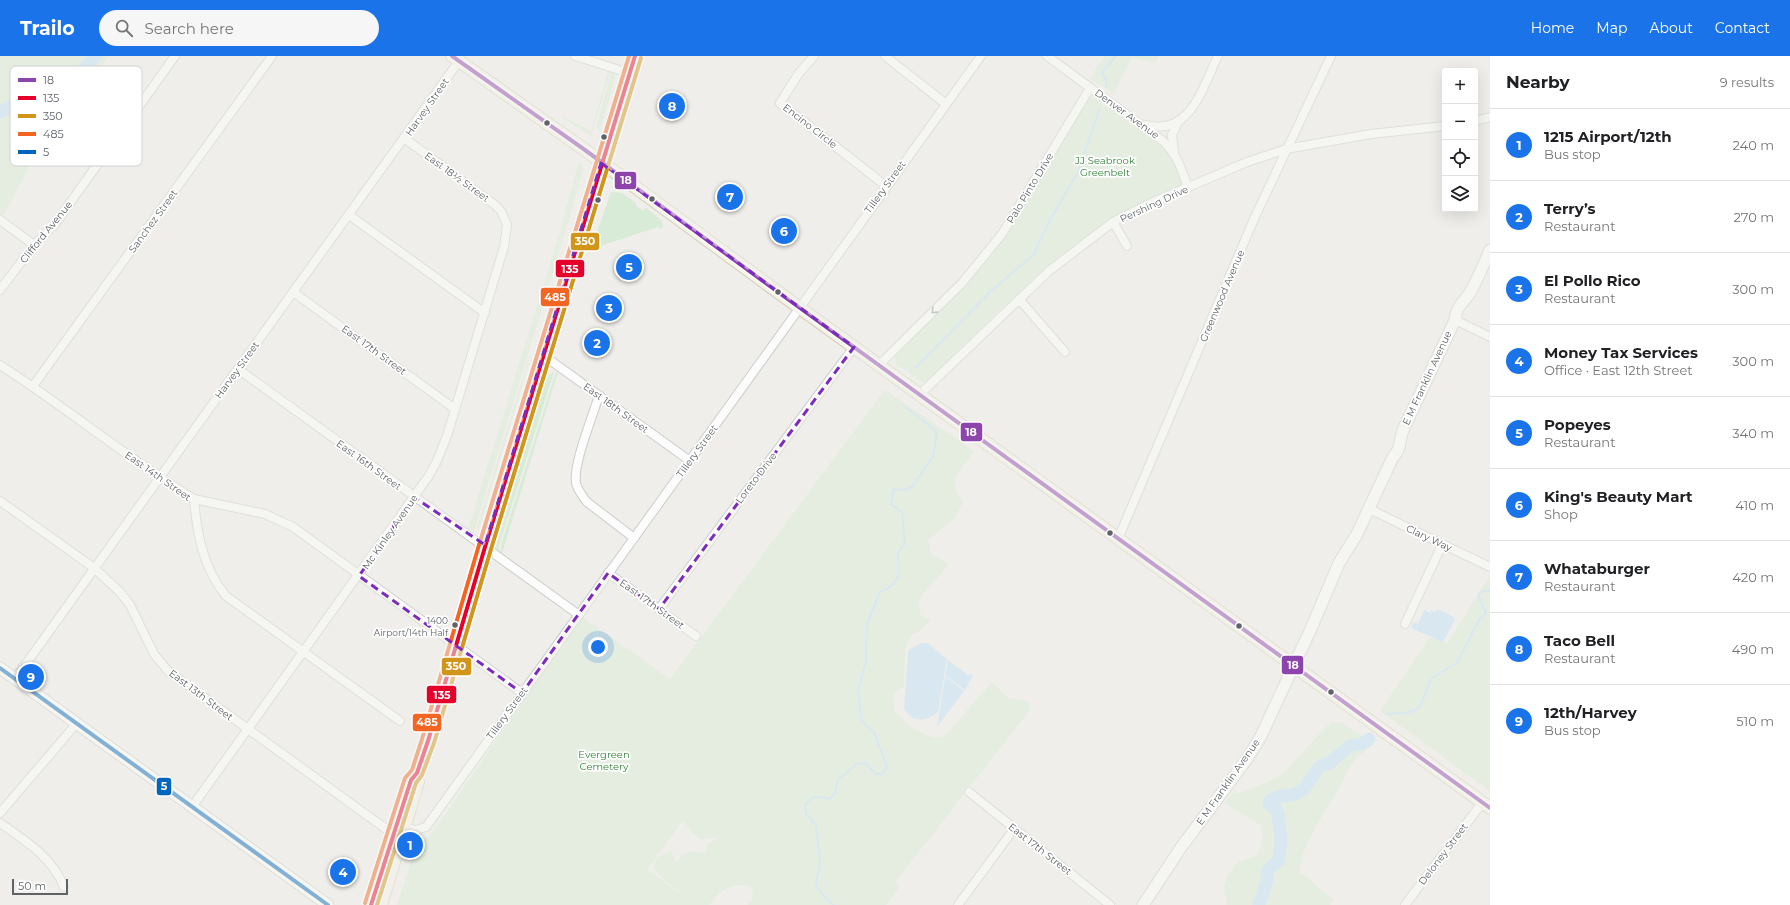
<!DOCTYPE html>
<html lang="en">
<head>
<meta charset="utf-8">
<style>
	:root { --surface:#fff; --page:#f6f6f6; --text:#202124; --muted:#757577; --line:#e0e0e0; --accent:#1a73e8 }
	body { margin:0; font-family:Montserrat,sans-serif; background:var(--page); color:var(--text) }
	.controls { position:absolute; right:12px; top:12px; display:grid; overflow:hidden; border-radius:4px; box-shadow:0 4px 16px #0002 }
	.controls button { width:36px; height:36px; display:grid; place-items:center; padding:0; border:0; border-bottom:1px solid var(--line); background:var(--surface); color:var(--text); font:20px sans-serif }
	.scale { position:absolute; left:12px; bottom:10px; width:56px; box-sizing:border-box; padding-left:4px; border:2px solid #5f6368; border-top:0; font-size:11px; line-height:14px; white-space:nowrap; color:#5f6368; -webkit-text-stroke:3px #fff; paint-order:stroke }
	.you { position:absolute; left:598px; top:591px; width:14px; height:14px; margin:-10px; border:3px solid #fff; border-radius:50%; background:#1a73e8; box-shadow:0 0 0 6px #1a73e833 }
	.badge { display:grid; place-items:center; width:26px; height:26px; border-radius:50%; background:var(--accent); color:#fff; font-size:13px; font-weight:700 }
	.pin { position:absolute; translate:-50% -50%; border:2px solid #fff; box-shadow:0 1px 4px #0006 }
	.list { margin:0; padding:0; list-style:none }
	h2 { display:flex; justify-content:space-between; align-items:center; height:52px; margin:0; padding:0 16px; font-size:17px }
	h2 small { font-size:13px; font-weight:400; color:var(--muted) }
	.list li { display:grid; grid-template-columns:26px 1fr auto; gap:12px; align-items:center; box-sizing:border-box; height:72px; padding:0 16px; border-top:1px solid var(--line) }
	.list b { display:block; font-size:15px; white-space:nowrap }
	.list p { margin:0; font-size:13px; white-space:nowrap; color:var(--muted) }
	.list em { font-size:13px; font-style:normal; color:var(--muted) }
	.icon { flex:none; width:22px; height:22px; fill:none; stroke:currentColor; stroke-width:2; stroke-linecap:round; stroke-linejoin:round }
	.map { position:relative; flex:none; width:1490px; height:849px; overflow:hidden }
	header { display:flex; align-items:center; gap:24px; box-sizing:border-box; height:56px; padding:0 20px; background:var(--accent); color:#fff }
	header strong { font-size:19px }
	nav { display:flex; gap:22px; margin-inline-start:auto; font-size:14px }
	.search { width:280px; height:36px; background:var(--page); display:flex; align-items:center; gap:10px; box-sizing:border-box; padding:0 14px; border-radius:22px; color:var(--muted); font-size:15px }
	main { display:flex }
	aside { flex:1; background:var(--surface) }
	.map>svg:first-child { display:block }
</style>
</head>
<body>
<header>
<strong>Trailo</strong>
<div class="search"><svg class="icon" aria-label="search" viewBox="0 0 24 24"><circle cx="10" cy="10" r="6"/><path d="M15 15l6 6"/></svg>Search here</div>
<nav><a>Home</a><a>Map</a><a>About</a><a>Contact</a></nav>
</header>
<main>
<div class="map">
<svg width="1490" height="849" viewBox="0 0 1490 849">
	<rect width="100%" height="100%" fill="#efeeea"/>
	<g fill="#d8ebd6" fill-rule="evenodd">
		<polygon points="0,0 109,0 62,58 45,81 3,160 0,158"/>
		<polygon points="1104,0 1159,0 1155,7 1132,1 1114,37 1090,23"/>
		<polygon points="608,16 610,16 591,80 564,63 561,59 591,75"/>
		<polygon points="611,17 614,18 615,23 600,74 596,72"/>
		<path d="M 1093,41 L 1164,92 L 1176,111 L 1182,127 L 1181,129 C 1159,139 1137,148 1116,161 C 1045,203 988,267 929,324 L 923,326 L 896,308 L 895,300 L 973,221 L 1004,184 L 1086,45 Z"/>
		<polygon points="579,105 583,111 583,114 569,164 474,475 468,473 560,175"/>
		<polygon points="611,136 622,137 636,147 636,150 643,155 646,152 661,164 663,170 661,173 658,171 594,192 594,185"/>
		<polygon points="530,298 528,310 480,470 476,475"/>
		<polygon points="554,316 500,486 498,496 496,491 545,327 550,318"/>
		<polygon points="556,316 558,316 502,497 500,497 502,486"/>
		<path d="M 885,334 L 974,395 L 956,420 L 955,433 L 963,445 L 956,461 L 928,484 L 931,498 L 949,508 L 918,544 L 921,560 L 931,564 L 918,576 L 912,578 L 905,593 L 904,630 L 893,639 L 894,655 L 912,672 L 933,682 L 945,680 L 992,626 L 1008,642 L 1029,646 L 1030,654 L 896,825 L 899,833 L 886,849 L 747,849 L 752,846 L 753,835 L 747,829 C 728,828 721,834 709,849 L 397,849 L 417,788 L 430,780 L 582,561 L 670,623 ZM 683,764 L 691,775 L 700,783 L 715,781 L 715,784 L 706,789 L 708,796 L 700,797 L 691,795 L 682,799 L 676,807 L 671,794 L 657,802 L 653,811 L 662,822 L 693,846 L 647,814 Z"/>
		<polygon points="1490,520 1490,735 1380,655 1430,581 1447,587"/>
		<path d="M 1332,666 L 1342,667 L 1374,688 C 1368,693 1360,698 1355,704 C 1347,713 1343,725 1337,736 C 1325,756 1299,793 1300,816 L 1333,843 L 1330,849 L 1227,849 L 1224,833 L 1227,820 L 1239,805 L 1255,801 L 1260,794 L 1263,782 L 1261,769 L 1224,747 L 1233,737 L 1243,736 L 1281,720 L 1321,676 Z"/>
	</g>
	<g fill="#bfe0f9">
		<polygon points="1437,553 1452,560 1455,564 1443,586 1411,572 1413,566 1418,568 1424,554 1430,557 1431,554 1435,556"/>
		<path d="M 922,587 L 928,587 L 947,603 L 938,656 C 926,666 911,667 904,652 L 908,596 L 911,592 Z"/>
		<polygon points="948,604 968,619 971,618 973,619 965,634 945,619"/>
		<polygon points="945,620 964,635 937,671"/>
	</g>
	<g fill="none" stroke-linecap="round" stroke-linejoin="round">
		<g stroke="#bfe0f9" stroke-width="2">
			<path d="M 1106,31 L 1107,26 L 1102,17 C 1106,10 1112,8 1115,0"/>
			<polyline points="916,311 989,237 1033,199 1049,166 1078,116 1099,54"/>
			<path d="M 1388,658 C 1399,657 1412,658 1420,651 L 1431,624 L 1433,621 L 1457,607 L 1480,562 L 1486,557 L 1478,539 L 1482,535 L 1490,535"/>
			<path d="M 834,849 L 822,838 L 816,829 L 820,807 L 816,769 L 806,758 L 805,749 C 814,738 817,740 830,743 L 835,737 L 838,723 L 857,708 L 865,707 L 876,718 L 882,718 L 887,711 L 874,676 L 862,666 L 858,637 L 866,604 L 867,568 L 880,536 C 903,526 899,517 898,497 L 905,488 L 902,456 L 891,448 L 894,433 L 904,434 L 912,431 L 933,400 L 937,378 L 934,373 L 904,350"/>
		</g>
		<g stroke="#bfe0f9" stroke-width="13">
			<polyline points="0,56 84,13 95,0"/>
			<polyline points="1259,849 1267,824 1267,815 1279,804 1281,783 1278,758 1276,753 1269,748 1271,744 1277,741 1295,738 1304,733 1319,711 1331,706 1349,690 1364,687 1369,683"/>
		</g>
		<g stroke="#cbcccc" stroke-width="10">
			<g id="street">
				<polyline points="575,0 629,17"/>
				<polyline points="814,0 799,17 780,47 886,130"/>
				<polyline points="885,0 946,48"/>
				<path d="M 1047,0 L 1163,85 C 1177,98 1182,114 1188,132"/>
				<polyline points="1475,65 1490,61"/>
				<path d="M 1146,69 C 1191,80 1202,32 1218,0"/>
				<polyline points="1174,96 1172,79 1178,66"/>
				<polyline points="349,159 485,257"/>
				<polyline points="0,164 34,189"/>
				<polyline points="1113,166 1127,190"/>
				<polyline points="0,234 34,189 55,168 175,0"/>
				<polyline points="293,236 455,353"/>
				<polyline points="1019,243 1065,296"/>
				<polyline points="1455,264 1490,281"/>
				<polyline points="543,299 690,405"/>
				<path d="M 0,309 C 66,351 127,402 194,443 C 197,478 203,512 226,540 L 400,665"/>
				<polyline points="879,309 962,227 1002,178 1090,32"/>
				<polyline points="238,313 579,559"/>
				<polyline points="33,330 272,0"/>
				<polyline points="920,338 1049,215 1113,166 1151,147 1247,106 1286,93 1371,78 1445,70"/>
				<path d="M 599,339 C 593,360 573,407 576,427 C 578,434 582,440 587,446 L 634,482"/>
				<polyline points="194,443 265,458 293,471 522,637"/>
				<polyline points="0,445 94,512 120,536 130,549 154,598 168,615 393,778"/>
				<polyline points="1369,453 1490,511"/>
				<polyline points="1118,483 1254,163 1331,0"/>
				<polyline points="608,517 696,580"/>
				<polyline points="659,553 854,291"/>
				<polyline points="1405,568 1442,489"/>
				<polyline points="15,623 459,5"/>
				<polyline points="969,736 1110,849"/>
				<polyline points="192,751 428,421 436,407 447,380 504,191 507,169 501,155 495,149 404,82"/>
				<polyline points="0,757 77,667"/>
				<path d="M 0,767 C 26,785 52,801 64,831"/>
				<polyline points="405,772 416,774 426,771 981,0"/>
				<polyline points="958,849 1014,773"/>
				<polyline points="1405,849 1482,747"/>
			</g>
		</g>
		<g stroke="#cacacb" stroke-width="13">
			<g id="secondary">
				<polyline points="0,612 328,849"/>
				<path d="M 1143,849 L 1182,790 L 1247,703 L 1260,682 L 1310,575 L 1339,507 L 1357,478 L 1393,401 C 1402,392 1399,384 1403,374 L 1455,264 C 1456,249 1465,246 1471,235 C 1478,222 1484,208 1490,194"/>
			</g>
		</g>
		<g stroke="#d7ceb8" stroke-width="14">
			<g id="primary">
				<polyline points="452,0 585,94 771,231 1490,752"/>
				<polyline points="371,849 411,724 417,717 428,685 485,491 635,0"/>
				<polyline points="381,849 418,726"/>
			</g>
		</g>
		<use href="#street" stroke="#fdfcfc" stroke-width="8"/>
		<use href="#secondary" stroke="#fdfcfc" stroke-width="11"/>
		<use href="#primary" stroke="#f4f2e9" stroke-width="12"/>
		<g stroke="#fff" stroke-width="7">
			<polyline id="bus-1" points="452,0 585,94 771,231 1490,752"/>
		</g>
		<g stroke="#fff" stroke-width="7">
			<polyline id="bus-2" points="371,849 411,724 417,717 428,685 485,491 635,0"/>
		</g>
		<g stroke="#fff" stroke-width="7">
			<polyline id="bus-3" points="377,849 416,727 422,719 434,687 491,493 641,2"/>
		</g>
		<g stroke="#fff" stroke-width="7">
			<polyline id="bus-4" points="365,847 405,722 412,714 422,683 479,489 629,0"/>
		</g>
		<g stroke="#fff" stroke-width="7">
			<polyline id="bus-5" points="0,612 328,849"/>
		</g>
		<use href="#bus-1" stroke="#8e44ad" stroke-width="4"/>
		<use href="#bus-2" stroke="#e4002b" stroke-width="4"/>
		<use href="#bus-3" stroke="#d1951a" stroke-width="4"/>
		<use href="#bus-4" stroke="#f26522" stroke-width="4"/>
		<use href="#bus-5" stroke="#0065bd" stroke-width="4"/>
	</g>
	<defs><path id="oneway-chevron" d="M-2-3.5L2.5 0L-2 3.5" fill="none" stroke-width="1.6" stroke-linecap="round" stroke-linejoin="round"/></defs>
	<use stroke="#96999c" href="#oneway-chevron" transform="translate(934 255) rotate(136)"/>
	<path d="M0 0H1490V849H0ZM 601,107 L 854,291 L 659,553 L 608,517 L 522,637 L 359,520 L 414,441 L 485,489 Z" fill="#efeeea" fill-opacity=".55" fill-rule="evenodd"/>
	<path fill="none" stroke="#7b2cbf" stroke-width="3" stroke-dasharray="8 5" stroke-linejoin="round" d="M 601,107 L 854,291 L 659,553 L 608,517 L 522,637 L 359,520 L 414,441 L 485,489 Z"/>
	<g fill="#5f6368" stroke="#fff" stroke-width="1.5">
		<circle cx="547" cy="67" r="3.5"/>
		<circle cx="604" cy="81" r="3.5"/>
		<circle cx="652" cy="143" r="3.5"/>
		<circle cx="598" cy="144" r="3.5"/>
		<circle cx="778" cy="236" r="3.5"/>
		<circle cx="1110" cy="477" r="3.5"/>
		<circle cx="455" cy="569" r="3.5"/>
		<circle cx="1239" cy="570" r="3.5"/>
		<circle cx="1331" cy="636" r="3.5"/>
	</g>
	<g text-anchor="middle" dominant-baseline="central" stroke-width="3.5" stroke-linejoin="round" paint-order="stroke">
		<g font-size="9" fill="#5f6368" stroke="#fff" text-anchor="end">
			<text x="448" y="564">1400<tspan x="448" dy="12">Airport/14th Half</tspan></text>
		</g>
		<g font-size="10" fill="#5f6368" stroke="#fff">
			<text transform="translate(427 51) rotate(-55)">Harvey Street</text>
			<text transform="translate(1127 58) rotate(36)">Denver Avenue</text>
			<text transform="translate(810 70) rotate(38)">Encino Circle</text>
			<text transform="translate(457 121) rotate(36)">East 18½ Street</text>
			<text transform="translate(885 131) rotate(-54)">Tillery Street</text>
			<text transform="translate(1030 132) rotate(-59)">Palo Pinto Drive</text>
			<text transform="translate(1154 148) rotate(-25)">Pershing Drive</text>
			<text transform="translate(153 165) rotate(-54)">Sanchez Street</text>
			<text transform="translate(46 176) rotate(-51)">Clifford Avenue</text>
			<text transform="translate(1222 240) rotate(-67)">Greenwood Avenue</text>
			<text transform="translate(374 294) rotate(36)">East 17th Street</text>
			<text transform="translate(237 314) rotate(-54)">Harvey Street</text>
			<text transform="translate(1427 322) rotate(-65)">E M Franklin Avenue</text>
			<text transform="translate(616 352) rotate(36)">East 18th Street</text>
			<text transform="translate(697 395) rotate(-54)">Tillery Street</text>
			<text transform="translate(369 409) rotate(36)">East 16th Street</text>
			<text transform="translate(158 420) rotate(35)">East 14th Street</text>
			<text transform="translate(756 422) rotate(-53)">Loreto Drive</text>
			<text transform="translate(390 476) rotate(-55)">Mc Kinley Avenue</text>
			<text transform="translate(1429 482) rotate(25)">Clary Way</text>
			<text transform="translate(652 548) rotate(36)">East 17th Street</text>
			<text transform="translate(201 639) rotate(37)">East 13th Street</text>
			<text transform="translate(507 657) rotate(-54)">Tillery Street</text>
			<text transform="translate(1228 726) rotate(-55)">E M Franklin Avenue</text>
			<text transform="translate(1040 793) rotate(38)">East 17th Street</text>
			<text transform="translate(1443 798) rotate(-53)">Deloney Street</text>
		</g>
		<g font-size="10" fill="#348238" stroke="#fff">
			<text x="1105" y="104">JJ Seabrook<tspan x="1105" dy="12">Greenbelt</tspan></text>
			<text x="604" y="698">Evergreen<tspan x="604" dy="12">Cemetery</tspan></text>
		</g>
	</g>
	<rect x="10" y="10" width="132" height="100" rx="6" fill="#fff" stroke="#cfd0d2" stroke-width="1"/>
	<rect x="18" y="22" width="18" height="4" fill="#8e44ad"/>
	<rect x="18" y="40" width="18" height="4" fill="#e4002b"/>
	<rect x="18" y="58" width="18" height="4" fill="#d1951a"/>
	<rect x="18" y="76" width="18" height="4" fill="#f26522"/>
	<rect x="18" y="94" width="18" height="4" fill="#0065bd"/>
	<g font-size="11" fill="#5f6368">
		<text x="43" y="28">18</text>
		<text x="43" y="46">135</text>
		<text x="43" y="64">350</text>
		<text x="43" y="82">485</text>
		<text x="43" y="100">5</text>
	</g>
	<g stroke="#fff" stroke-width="1.5">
		<rect x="614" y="115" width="23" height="19" rx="4" fill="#8e44ad"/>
		<rect x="570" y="176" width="30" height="19" rx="4" fill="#d1951a"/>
		<rect x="555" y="203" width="30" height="19" rx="4" fill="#e4002b"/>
		<rect x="540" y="231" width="30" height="20" rx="4" fill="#f26522"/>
		<rect x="960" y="366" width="23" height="20" rx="4" fill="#8e44ad"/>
		<rect x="1281" y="599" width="23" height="20" rx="4" fill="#8e44ad"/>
		<rect x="441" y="601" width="31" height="19" rx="4" fill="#d1951a"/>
		<rect x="426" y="629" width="31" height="19" rx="4" fill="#e4002b"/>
		<rect x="412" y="657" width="30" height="19" rx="4" fill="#f26522"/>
		<rect x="156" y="721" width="16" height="19" rx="4" fill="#0065bd"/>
	</g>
	<g font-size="11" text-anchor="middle" font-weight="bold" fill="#fff">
		<text x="626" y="128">18</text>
		<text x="585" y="189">350</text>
		<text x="570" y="217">135</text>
		<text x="555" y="245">485</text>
		<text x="971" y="380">18</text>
		<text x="1293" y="613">18</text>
		<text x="456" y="614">350</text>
		<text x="442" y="643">135</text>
		<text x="427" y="670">485</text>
		<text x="164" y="734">5</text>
	</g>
</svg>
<div class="controls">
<button>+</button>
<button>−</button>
<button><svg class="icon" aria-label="locate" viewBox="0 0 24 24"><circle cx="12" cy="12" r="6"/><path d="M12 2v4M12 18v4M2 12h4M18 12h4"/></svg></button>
<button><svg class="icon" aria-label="layers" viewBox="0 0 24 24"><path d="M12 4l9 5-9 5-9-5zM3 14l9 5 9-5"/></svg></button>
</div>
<div class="scale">50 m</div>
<div class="you"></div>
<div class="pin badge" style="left:410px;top:789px">1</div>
<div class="pin badge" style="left:597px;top:287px">2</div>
<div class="pin badge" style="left:609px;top:252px">3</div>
<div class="pin badge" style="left:343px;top:816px">4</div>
<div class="pin badge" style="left:629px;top:211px">5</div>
<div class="pin badge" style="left:784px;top:175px">6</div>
<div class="pin badge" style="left:730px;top:141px">7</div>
<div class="pin badge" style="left:672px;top:50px">8</div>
<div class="pin badge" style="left:31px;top:621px">9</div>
</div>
<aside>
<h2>Nearby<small>9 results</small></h2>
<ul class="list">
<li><span class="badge">1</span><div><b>1215 Airport/12th</b><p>Bus stop</p></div><em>240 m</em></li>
<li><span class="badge">2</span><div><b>Terry’s</b><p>Restaurant</p></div><em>270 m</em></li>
<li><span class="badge">3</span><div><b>El Pollo Rico</b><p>Restaurant</p></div><em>300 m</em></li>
<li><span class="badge">4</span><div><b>Money Tax Services</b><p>Office · East 12th Street</p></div><em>300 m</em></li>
<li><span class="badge">5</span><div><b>Popeyes</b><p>Restaurant</p></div><em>340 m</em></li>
<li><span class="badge">6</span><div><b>King's Beauty Mart</b><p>Shop</p></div><em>410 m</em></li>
<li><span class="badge">7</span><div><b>Whataburger</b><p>Restaurant</p></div><em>420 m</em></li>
<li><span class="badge">8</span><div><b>Taco Bell</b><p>Restaurant</p></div><em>490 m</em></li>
<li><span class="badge">9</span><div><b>12th/Harvey</b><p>Bus stop</p></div><em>510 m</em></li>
</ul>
</aside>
</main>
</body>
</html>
